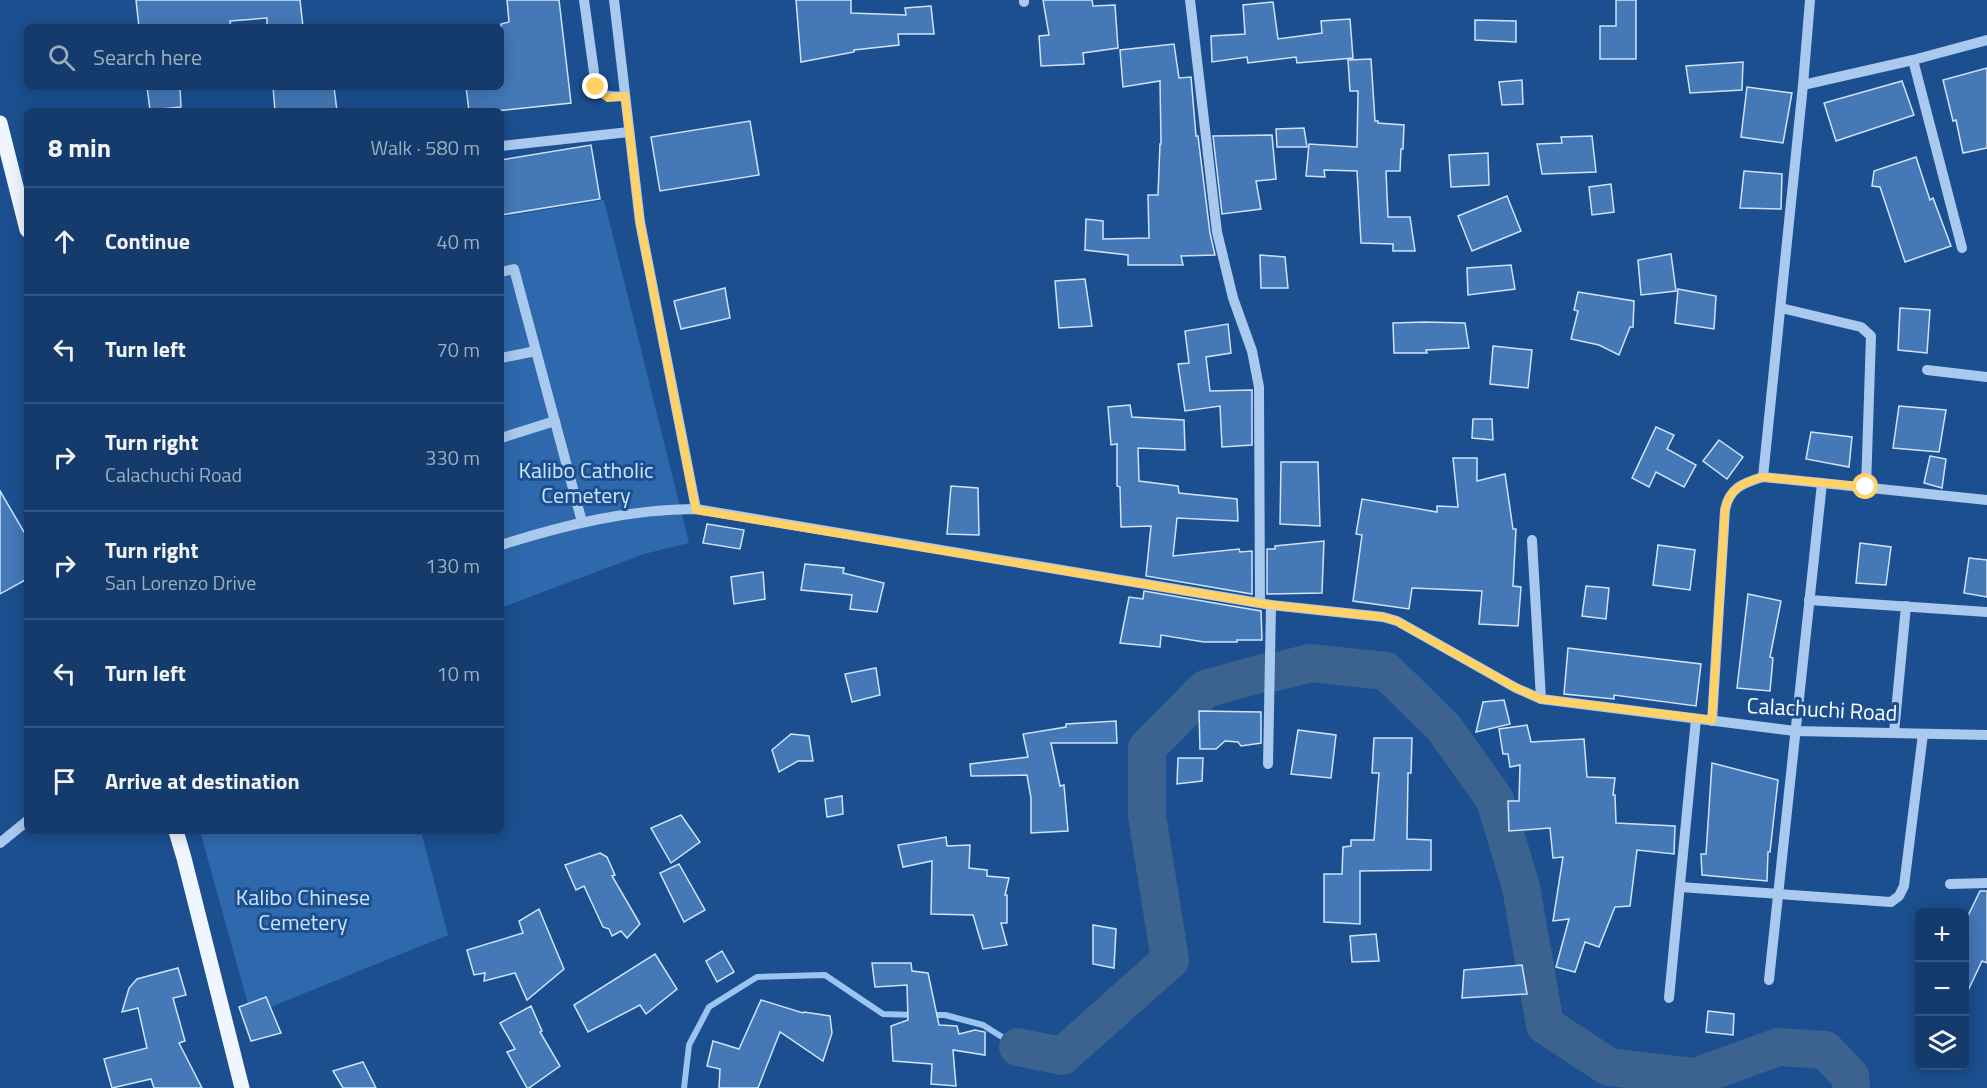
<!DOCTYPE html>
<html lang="en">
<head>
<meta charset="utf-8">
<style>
	:root { --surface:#143b6b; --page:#1d4271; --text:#f1f3f6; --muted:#9dadc1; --line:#33557e }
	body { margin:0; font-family:"Titillium Web",sans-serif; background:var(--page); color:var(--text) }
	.controls { position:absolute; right:18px; bottom:18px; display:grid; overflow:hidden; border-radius:9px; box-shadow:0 3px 15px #0003 }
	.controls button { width:54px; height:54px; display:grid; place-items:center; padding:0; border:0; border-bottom:2px solid var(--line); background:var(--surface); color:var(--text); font:30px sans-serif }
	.stop { position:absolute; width:18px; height:18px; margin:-14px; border:4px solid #ffd166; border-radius:50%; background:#fff }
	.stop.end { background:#ffd166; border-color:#fff; box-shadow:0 2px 6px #0008 }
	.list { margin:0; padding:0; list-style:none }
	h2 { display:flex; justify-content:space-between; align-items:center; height:78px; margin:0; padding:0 24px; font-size:26px }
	h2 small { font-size:20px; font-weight:400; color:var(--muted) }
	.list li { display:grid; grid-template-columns:39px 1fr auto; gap:18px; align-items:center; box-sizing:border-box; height:108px; padding:0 24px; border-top:2px solid var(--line) }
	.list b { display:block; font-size:22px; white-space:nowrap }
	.list p { margin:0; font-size:20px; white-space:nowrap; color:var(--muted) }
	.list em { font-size:20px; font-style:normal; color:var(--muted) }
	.icon { flex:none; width:33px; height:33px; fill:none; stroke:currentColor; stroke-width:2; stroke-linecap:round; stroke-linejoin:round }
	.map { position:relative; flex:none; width:1987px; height:1088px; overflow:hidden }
	.search { position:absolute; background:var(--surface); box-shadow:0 3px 15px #0003; left:24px; top:24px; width:480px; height:66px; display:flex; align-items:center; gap:15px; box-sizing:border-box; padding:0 21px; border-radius:9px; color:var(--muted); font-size:22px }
	.panel { position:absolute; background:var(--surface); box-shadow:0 3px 15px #0003; left:24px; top:108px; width:480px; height:726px; border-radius:9px }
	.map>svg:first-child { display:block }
</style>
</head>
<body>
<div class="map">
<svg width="1987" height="1088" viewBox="0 0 1987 1088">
	<rect width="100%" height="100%" fill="#1b4f8f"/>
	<g fill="#2e69ad">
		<polygon points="604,200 689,543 644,554 501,608 501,217"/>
		<polygon points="200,831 421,831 448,935 251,1015"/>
	</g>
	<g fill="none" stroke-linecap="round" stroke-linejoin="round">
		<g stroke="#9cc4f0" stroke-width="6">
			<polyline points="930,1015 945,1015 983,1025 1018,1047"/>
			<polyline points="684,1088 689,1045 709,1007 757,977 825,975 883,1014 914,1015"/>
		</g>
		<g stroke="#3c6290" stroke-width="38">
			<polyline points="1275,672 1310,663 1386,671 1444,728 1495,800 1521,887 1545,1025 1609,1067 1695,1077 1778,1047 1825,1050 1850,1076 1851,1088"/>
			<polyline points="1018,1047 1062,1056 1170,960 1147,816 1147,748 1205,689 1263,673"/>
		</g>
	</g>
	<g fill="#4478b7" stroke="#cfe3fa" stroke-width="1.5">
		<polygon points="136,0 300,0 303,27 267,27 267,18 230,21 231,27 139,27"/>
		<polygon points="507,0 559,0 571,103 495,111 469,111 466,87 501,87 501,24 509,22"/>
		<polygon points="796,0 851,0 851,13 906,15 905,8 931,6 934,34 898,34 899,45 854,50 854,52 801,62"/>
		<polygon points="1043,0 1092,0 1093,6 1115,5 1118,48 1083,53 1084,64 1041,66 1039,36 1049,35"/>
		<polygon points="1616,0 1636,0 1636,59 1600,59 1600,26 1616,26"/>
		<polygon points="1273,2 1278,39 1322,33 1321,21 1350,19 1353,58 1297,63 1296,57 1248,63 1247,57 1212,62 1211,36 1245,34 1243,5"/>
		<polygon points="1475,20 1516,21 1516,42 1475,40"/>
		<polygon points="1174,44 1179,78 1191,77 1196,136 1198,136 1210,233 1215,255 1181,256 1183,265 1128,265 1128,255 1085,250 1086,219 1103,221 1103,239 1149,238 1148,195 1158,195 1160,144 1161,144 1160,81 1123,87 1120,50"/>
		<polygon points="1371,59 1375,121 1378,121 1378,123 1404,125 1403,149 1401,149 1400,171 1386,171 1388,217 1410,217 1415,251 1393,251 1393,244 1361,243 1357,171 1324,170 1325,177 1306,176 1309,144 1357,147 1358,91 1350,91 1348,60"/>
		<polygon points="1743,62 1742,90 1690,93 1686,66"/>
		<polygon points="1987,68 1987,148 1963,153 1956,120 1953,121 1943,80"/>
		<polygon points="1522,80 1523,104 1502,105 1499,82"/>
		<polygon points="1902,81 1914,115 1836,141 1824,103"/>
		<polygon points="147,87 180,87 181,107 150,110"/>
		<polygon points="273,87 334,87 337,111 275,111"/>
		<polygon points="1747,87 1792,93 1783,143 1741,137"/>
		<polygon points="750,121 759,175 660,191 651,137"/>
		<polygon points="1304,128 1307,147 1277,147 1276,129"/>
		<polygon points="1272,135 1276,179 1256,181 1261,209 1222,214 1213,136"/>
		<polygon points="1592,136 1596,172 1542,174 1537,144 1562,143 1561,137"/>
		<polygon points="591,145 600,199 501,215 501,160"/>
		<polygon points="1488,153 1489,185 1451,187 1449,155"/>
		<polygon points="1916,157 1930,200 1933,198 1951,246 1905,262 1880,187 1872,186 1874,171"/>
		<polygon points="1744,171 1782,174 1781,209 1740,208"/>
		<polygon points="1611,184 1614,212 1592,215 1589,187"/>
		<polygon points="1507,196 1521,231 1472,251 1458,216"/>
		<polygon points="1671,254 1676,291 1641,295 1638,260"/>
		<polygon points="1260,255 1285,257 1288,288 1261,288"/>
		<polygon points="1511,265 1515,289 1468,295 1467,268"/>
		<polygon points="1085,279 1092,326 1059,328 1055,281"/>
		<polygon points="725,288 730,318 681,329 674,301"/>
		<polygon points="1678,289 1716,296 1714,329 1675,323"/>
		<polygon points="1578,292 1634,301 1633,327 1630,327 1619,355 1599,345 1571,339 1578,311 1574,310"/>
		<polygon points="1900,308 1930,310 1927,353 1898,350"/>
		<polygon points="1425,322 1465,323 1469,348 1426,350 1427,353 1394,353 1393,323"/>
		<polygon points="1228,324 1231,353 1206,357 1210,391 1252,390 1252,445 1222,447 1220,406 1185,411 1178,364 1189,363 1185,331"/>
		<polygon points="1493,346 1532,350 1528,388 1490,384"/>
		<polygon points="1130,405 1132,417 1184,420 1185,450 1138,448 1139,481 1178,486 1179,493 1237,499 1238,521 1177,518 1173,556 1239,549 1240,552 1252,551 1252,594 1146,576 1151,526 1121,527 1120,487 1117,486 1117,444 1111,445 1108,407"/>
		<polygon points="1899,406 1946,410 1939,452 1893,448"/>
		<polygon points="1473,419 1492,419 1493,440 1472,438"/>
		<polygon points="1656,427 1674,435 1667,449 1696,465 1684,487 1656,472 1649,487 1632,478"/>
		<polygon points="1811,432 1852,437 1849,467 1806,459"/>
		<polygon points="1719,440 1743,457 1727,479 1703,461"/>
		<polygon points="1930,456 1946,459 1942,488 1924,483"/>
		<polygon points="1453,458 1477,458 1477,481 1505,474 1513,529 1516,529 1513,586 1521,587 1518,626 1479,624 1482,591 1412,588 1409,609 1353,601 1362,535 1356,534 1362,499 1437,512 1437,506 1458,507"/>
		<polygon points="1281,462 1318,462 1320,526 1280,524"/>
		<polygon points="951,486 978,488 979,535 947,534"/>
		<polygon points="0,491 27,537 27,579 0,594"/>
		<polygon points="707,524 744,530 740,549 703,543"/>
		<polygon points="1324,541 1322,593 1267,594 1267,549 1275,549 1275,546"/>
		<polygon points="1860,543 1891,547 1886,585 1856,583"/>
		<polygon points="1658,545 1695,550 1690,590 1653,585"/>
		<polygon points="1969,558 1987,560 1987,597 1964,593"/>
		<polygon points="805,564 844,568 843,573 884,583 877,612 850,609 852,595 801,590"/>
		<polygon points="763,572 765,599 734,604 731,577"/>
		<polygon points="1586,586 1609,588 1606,619 1582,616"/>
		<polygon points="1144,591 1261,611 1262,640 1237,640 1237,642 1204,642 1161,635 1160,647 1120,643 1129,597 1143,599"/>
		<polygon points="1748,594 1781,601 1770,657 1773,658 1770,691 1737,688"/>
		<polygon points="1568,648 1701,664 1696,706 1614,695 1614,699 1564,694"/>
		<polygon points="876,668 880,695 852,702 845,674"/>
		<polygon points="1504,700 1510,724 1476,732 1483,702"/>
		<polygon points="1199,711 1261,712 1261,743 1241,746 1238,742 1225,741 1216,749 1200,749"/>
		<polygon points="1116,721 1117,743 1051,743 1060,786 1064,785 1068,831 1031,833 1031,798 1027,775 971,776 970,764 1028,757 1023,734 1066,727 1066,724"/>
		<polygon points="1527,725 1531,742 1584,739 1587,777 1615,778 1613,795 1615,795 1616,823 1675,826 1674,854 1637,850 1630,906 1615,907 1599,947 1585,942 1575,972 1556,967 1569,919 1553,921 1563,857 1553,858 1550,828 1509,831 1508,801 1519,801 1520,765 1510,767 1508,754 1503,754 1499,729"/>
		<polygon points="1298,730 1336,735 1331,778 1291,774"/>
		<polygon points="791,734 809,736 813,761 798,761 779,772 772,750"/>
		<polygon points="1374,738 1412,738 1411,773 1408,773 1407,839 1431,840 1431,870 1360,871 1360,924 1324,922 1324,874 1342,874 1343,847 1351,846 1351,840 1374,840 1379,773 1372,773"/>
		<polygon points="1178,758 1203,758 1202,781 1177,784"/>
		<polygon points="1712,763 1778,780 1770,852 1768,852 1767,881 1702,875 1701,854 1706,854"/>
		<polygon points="842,796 843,814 827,817 825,799"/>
		<polygon points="681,815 700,842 671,863 651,828"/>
		<polygon points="946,837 947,846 970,845 969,868 987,870 987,876 1009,878 1005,895 1007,895 1007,923 1001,923 1007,945 983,949 973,915 931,914 932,861 903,867 898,845"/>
		<polygon points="600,853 607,857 615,875 612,876 640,924 627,938 621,931 612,936 609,929 603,927 584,886 576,890 565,865"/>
		<polygon points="679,864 705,910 684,922 660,873"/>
		<polygon points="1980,891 1987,891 1987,963 1982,961 1965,997 1965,922"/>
		<polygon points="539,909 564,969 527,1000 515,973 484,981 485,973 474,975 467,950 523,933 519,921"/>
		<polygon points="1093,925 1116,929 1114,968 1093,964"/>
		<polygon points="1376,934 1379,961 1352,962 1350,936"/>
		<polygon points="722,951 734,972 717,982 706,961"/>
		<polygon points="655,954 677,989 646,1014 640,1005 588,1032 574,1005"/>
		<polygon points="872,963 911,963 912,971 928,973 939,1025 957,1026 959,1034 975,1030 985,1032 985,1055 953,1050 956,1086 931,1084 932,1064 893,1061 891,1026 908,1020 907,985 875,987"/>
		<polygon points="1522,965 1527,994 1462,998 1464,970"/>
		<polygon points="178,968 186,995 173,998 185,1041 179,1043 202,1088 154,1088 151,1079 112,1088 104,1059 147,1048 138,1008 122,1012 129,988 137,979"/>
		<polygon points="266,997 281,1033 251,1041 239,1007"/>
		<polygon points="761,1000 803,1013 804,1012 830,1016 832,1033 823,1061 780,1032 758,1088 719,1088 720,1069 707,1066 713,1041 739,1049"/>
		<polygon points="531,1006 542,1031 540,1032 560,1066 529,1088 527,1088 507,1052 515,1049 500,1023"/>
		<polygon points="1708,1011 1734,1014 1733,1035 1706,1032"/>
		<polygon points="363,1062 376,1088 343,1088 333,1071"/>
	</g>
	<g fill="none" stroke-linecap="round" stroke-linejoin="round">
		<g stroke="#a9c9ee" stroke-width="10">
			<path d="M 584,0 L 596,87 C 605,98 612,97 625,96"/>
			<polyline points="614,0 640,222 696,509"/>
			<polyline points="1024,0 1024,2"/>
			<polyline points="1190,0 1217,232 1233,298 1252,351 1259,387 1260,603"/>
			<polyline points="1913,60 1962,248"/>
			<polyline points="1803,85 1810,0"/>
			<polyline points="501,146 629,132"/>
			<polyline points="501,272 514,269 582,522"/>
			<polyline points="1781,308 1861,327 1871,336 1866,487"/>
			<polyline points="501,358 536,351"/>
			<polyline points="1927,370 1987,377"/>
			<polyline points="501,438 555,421"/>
			<polyline points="1763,477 1803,85 1913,60 1987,40"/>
			<polyline points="1532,540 1541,699"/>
			<path d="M 501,545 C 564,525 630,509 696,509 L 1271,605 L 1383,617 L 1397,621 L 1516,688 L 1541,699 L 1795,731 L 1987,735"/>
			<polyline points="1809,600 1987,612"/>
			<path d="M 1712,721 L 1725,510 C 1729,488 1743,483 1763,477 L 1987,500"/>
			<polyline points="1894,733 1906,606"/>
			<polyline points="1268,764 1271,605"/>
			<polyline points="0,843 27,821"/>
			<polyline points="1950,884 1987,883"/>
			<polyline points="1680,887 1891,902 1899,896 1904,886 1923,734"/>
			<polyline points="1769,980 1822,483"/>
			<polyline points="1669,998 1696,719"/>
		</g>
		<g stroke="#f0f6ff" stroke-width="15">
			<polyline points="0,123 27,230"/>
			<polyline points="176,831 184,858 242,1088"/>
		</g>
	</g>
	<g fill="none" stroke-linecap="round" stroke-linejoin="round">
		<path stroke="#ffd166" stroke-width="8" d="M 596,87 L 608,98 L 625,96 L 640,222 L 696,510 L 1271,605 L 1383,617 L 1397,621 L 1516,688 L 1541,699 L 1712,720 L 1725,510 C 1729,488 1743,483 1762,477 L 1866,487"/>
	</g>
	<g text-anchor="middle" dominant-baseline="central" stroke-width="6" stroke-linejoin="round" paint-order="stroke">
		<g font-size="22" fill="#cfe3fa" stroke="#1b4f8f">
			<text x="586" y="470">Kalibo Catholic<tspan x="586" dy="25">Cemetery</tspan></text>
			<text x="303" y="897">Kalibo Chinese<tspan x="303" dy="25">Cemetery</tspan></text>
		</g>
		<g font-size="22" fill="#fff" stroke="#1b4f8f">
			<text transform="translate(1822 709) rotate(3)">Calachuchi Road</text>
		</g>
	</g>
</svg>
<div class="controls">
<button>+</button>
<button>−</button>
<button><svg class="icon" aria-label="layers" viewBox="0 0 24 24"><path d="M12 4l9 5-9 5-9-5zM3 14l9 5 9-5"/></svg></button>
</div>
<div class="stop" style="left:1866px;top:487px"></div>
<div class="stop end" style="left:596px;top:87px"></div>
<div class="search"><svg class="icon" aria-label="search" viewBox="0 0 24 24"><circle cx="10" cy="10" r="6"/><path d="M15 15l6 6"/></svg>Search here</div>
<section class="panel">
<h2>8 min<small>Walk · 580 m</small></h2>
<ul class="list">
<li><svg class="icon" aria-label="ahead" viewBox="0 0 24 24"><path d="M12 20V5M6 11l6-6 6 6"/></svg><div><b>Continue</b></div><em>40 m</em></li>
<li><svg class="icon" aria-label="left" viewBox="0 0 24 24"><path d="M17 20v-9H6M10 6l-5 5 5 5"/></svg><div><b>Turn left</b></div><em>70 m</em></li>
<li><svg class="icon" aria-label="right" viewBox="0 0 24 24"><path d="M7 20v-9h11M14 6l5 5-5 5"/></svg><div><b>Turn right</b><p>Calachuchi Road</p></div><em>330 m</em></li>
<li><svg class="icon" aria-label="right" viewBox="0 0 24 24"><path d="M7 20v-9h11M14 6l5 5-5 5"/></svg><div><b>Turn right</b><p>San Lorenzo Drive</p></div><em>130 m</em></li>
<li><svg class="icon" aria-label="left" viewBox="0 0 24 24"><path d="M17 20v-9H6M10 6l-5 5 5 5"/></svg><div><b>Turn left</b></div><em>10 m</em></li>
<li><svg class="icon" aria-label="arrive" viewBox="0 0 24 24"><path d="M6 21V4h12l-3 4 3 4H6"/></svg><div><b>Arrive at destination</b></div></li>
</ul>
</section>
</div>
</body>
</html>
